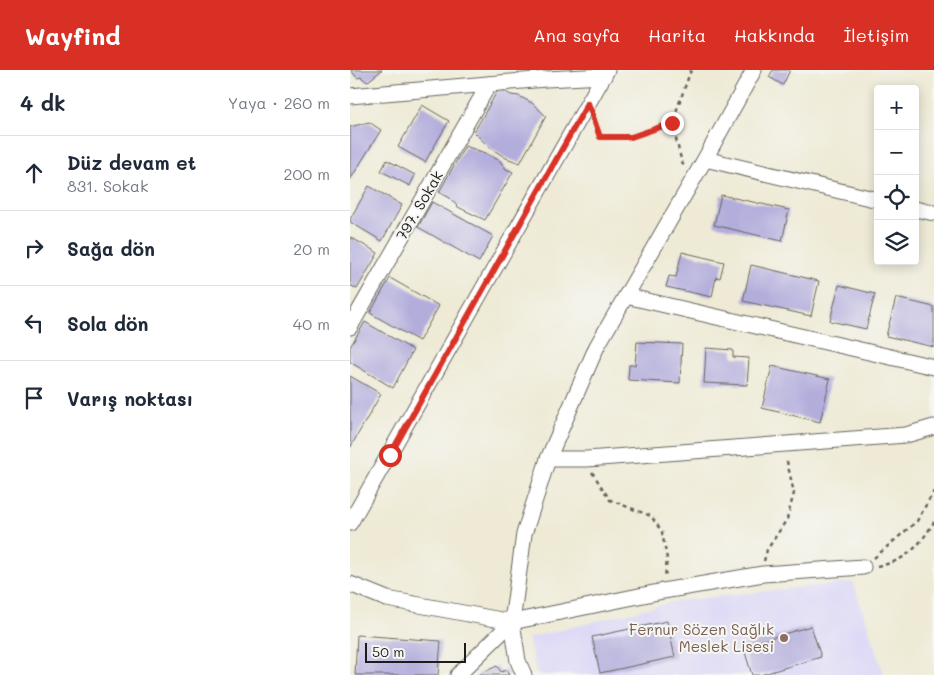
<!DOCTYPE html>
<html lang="tr">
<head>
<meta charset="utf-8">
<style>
	:root { --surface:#fff; --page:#f6f6f7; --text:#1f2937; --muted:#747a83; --line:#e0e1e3; --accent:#d93025 }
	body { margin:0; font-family:Mali,sans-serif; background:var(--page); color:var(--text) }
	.controls { position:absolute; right:15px; top:15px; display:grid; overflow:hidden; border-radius:5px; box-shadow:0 2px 12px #0003 }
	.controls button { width:45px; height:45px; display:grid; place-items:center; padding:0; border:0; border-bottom:1px solid var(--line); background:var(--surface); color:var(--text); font:25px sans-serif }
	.scale { position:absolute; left:15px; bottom:12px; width:101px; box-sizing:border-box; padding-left:5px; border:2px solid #1c1c1c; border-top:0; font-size:14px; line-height:18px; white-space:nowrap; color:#1c1c1c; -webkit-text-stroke:4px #f6f6f2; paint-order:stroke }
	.stop { position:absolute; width:15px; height:15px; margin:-11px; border:4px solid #d93025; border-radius:50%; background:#fff }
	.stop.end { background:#d93025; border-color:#fff; box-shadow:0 1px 5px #0008 }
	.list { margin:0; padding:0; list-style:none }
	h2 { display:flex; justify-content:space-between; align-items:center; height:65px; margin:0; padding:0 20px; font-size:21px }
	h2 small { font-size:16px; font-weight:400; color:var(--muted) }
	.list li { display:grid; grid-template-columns:32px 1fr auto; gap:15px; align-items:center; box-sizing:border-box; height:75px; padding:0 20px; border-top:1px solid var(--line) }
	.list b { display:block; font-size:19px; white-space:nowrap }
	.list p { margin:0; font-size:16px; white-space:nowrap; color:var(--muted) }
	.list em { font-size:16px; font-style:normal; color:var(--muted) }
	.icon { flex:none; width:28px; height:28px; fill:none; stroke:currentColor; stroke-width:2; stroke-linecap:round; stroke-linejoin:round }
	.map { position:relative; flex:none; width:584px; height:605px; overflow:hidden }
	header { display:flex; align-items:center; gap:30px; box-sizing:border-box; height:70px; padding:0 25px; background:var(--accent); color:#fff }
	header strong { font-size:24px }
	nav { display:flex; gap:28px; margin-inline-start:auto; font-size:18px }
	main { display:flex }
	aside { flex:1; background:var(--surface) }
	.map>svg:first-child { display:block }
</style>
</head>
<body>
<header>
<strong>Wayfind</strong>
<nav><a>Ana sayfa</a><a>Harita</a><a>Hakkında</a><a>İletişim</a></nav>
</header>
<main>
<aside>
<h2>4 dk<small>Yaya · 260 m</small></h2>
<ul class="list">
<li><svg class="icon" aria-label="ahead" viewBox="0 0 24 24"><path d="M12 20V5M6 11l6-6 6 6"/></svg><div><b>Düz devam et</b><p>831. Sokak</p></div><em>200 m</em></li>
<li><svg class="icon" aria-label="right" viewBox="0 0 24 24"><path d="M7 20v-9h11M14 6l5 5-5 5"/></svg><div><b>Sağa dön</b></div><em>20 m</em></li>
<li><svg class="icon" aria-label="left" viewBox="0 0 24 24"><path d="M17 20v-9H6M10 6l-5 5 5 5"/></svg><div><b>Sola dön</b></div><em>40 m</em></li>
<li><svg class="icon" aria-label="arrive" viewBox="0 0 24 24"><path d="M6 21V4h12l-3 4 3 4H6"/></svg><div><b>Varış noktası</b></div></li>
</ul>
</aside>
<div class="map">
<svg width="584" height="605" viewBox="0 0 584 605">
	<rect width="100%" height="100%" fill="#f6f6f2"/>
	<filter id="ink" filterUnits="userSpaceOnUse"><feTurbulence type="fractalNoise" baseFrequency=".02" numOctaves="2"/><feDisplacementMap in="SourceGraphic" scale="10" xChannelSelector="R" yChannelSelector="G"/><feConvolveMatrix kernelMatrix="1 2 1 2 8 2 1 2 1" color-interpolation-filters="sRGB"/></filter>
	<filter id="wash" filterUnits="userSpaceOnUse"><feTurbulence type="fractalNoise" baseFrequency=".0096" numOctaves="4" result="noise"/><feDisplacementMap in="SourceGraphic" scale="20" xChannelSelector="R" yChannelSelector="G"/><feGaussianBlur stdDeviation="1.12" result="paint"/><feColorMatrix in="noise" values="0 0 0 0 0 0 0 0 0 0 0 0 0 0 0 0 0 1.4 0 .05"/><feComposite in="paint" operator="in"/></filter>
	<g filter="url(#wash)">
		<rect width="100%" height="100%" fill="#eeead5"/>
		<polygon fill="#dad6f7" points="503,512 534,605 187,605 178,568 327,531"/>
		<g id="blocks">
			<g fill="#b3addc">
				<polygon points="1,0 32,0 17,12 11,7 7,8"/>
				<polygon points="423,0 440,0 433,15 419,7"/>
				<polygon points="149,18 161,25 169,26 182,33 196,46 170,93 156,88 139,77 124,62"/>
				<polygon points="72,35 99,51 75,92 48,77"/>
				<polygon points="19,52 31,60 0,110 0,57"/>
				<polygon points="115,76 135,83 150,91 156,99 163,102 135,150 108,137 100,128 89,122"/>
				<polygon points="37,90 65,105 60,116 31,101"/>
				<polygon points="19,116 52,135 32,171 0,152 0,149"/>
				<polygon points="371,125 439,140 432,171 364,155"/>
				<polygon points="82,132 143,166 129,192 68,157"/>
				<polygon points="0,167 28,183 7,219 0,215"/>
				<polygon points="332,182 374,192 370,208 366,207 362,227 316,217 319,206 326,207"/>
				<polygon points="401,195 469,211 461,246 393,231"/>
				<polygon points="40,208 89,236 69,271 20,243"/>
				<polygon points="489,215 525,224 516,259 480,251"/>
				<polygon points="546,228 584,237 584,277 536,266"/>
				<polygon points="15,252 63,280 43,318 0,292 0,277"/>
				<polygon points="287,272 332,274 330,313 278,310 279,295 285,295"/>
				<polygon points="356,278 383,280 383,287 399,288 397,315 354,313"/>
				<polygon points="422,296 480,309 470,352 412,338"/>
				<polygon points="0,306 31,324 0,378"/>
				<polygon points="317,551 325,587 250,603 242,567"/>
				<polygon points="461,556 471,587 410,605 402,605 393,576"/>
				<polygon points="7,565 91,571 88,605 5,605"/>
				<polygon points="147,596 151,602 156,600 159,605 127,605"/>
			</g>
		</g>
	</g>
	<g filter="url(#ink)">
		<use href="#blocks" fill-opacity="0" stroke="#66645d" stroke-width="1"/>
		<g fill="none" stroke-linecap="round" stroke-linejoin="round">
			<g stroke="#66645d" stroke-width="17">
				<g id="minor">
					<polyline points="0,26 196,9 254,6"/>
					<polyline points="355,89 528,130"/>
					<polyline points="565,139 584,143"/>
					<polyline points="276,226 584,297"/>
					<polyline points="0,257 139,14"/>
					<polyline points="198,389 237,389 556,365 584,357"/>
					<polyline points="0,453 257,0"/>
					<polyline points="0,514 37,529 162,552 313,521 413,504 513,497"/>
					<polyline points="108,605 162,552"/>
					<polyline points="174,605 168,591 162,552 174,464 198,389 247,276 355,89 404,0"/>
				</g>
			</g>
			<g stroke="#66645d" stroke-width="2.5" stroke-dasharray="4 4" stroke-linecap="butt">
				<polyline points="244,51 250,67 281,67 322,53 341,0"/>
				<polyline points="322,53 332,93 335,97"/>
				<polyline points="242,402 260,430 301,446 312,462 317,489 315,507"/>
				<polyline points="524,488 567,451 584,421"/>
				<polyline points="414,491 417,480 437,449 444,423 436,387"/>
				<path d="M 527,496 C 556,492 570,475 584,452"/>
			</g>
			<use href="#minor" stroke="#fff" stroke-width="15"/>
		</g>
	</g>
	<g fill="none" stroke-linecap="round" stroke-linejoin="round" filter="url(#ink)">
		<polyline stroke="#d93025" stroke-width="6" points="40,385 238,33 250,67 281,67 322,53"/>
	</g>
	<circle fill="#8d6e63" stroke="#f6f6f2" stroke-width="2" cx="434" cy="568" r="5"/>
	<g text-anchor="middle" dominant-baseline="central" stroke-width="4" stroke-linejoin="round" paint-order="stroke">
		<g font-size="15" fill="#1c1c1c" stroke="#f6f6f2">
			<text transform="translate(69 135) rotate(-60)">797. Sokak</text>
		</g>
		<g font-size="15" fill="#785e54" stroke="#f6f6f2" text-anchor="end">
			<text x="424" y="559">Fernur Sözen Sağlık<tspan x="424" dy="17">Meslek Lisesi</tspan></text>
		</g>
	</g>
</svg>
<div class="controls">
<button>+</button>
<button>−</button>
<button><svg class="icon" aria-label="locate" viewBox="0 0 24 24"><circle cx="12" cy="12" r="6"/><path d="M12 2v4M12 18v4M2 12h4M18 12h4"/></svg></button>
<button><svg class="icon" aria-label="layers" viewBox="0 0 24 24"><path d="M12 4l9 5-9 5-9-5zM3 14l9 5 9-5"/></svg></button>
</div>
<div class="scale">50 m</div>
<div class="stop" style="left:40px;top:385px"></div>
<div class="stop end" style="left:322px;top:53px"></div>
</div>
</main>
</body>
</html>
